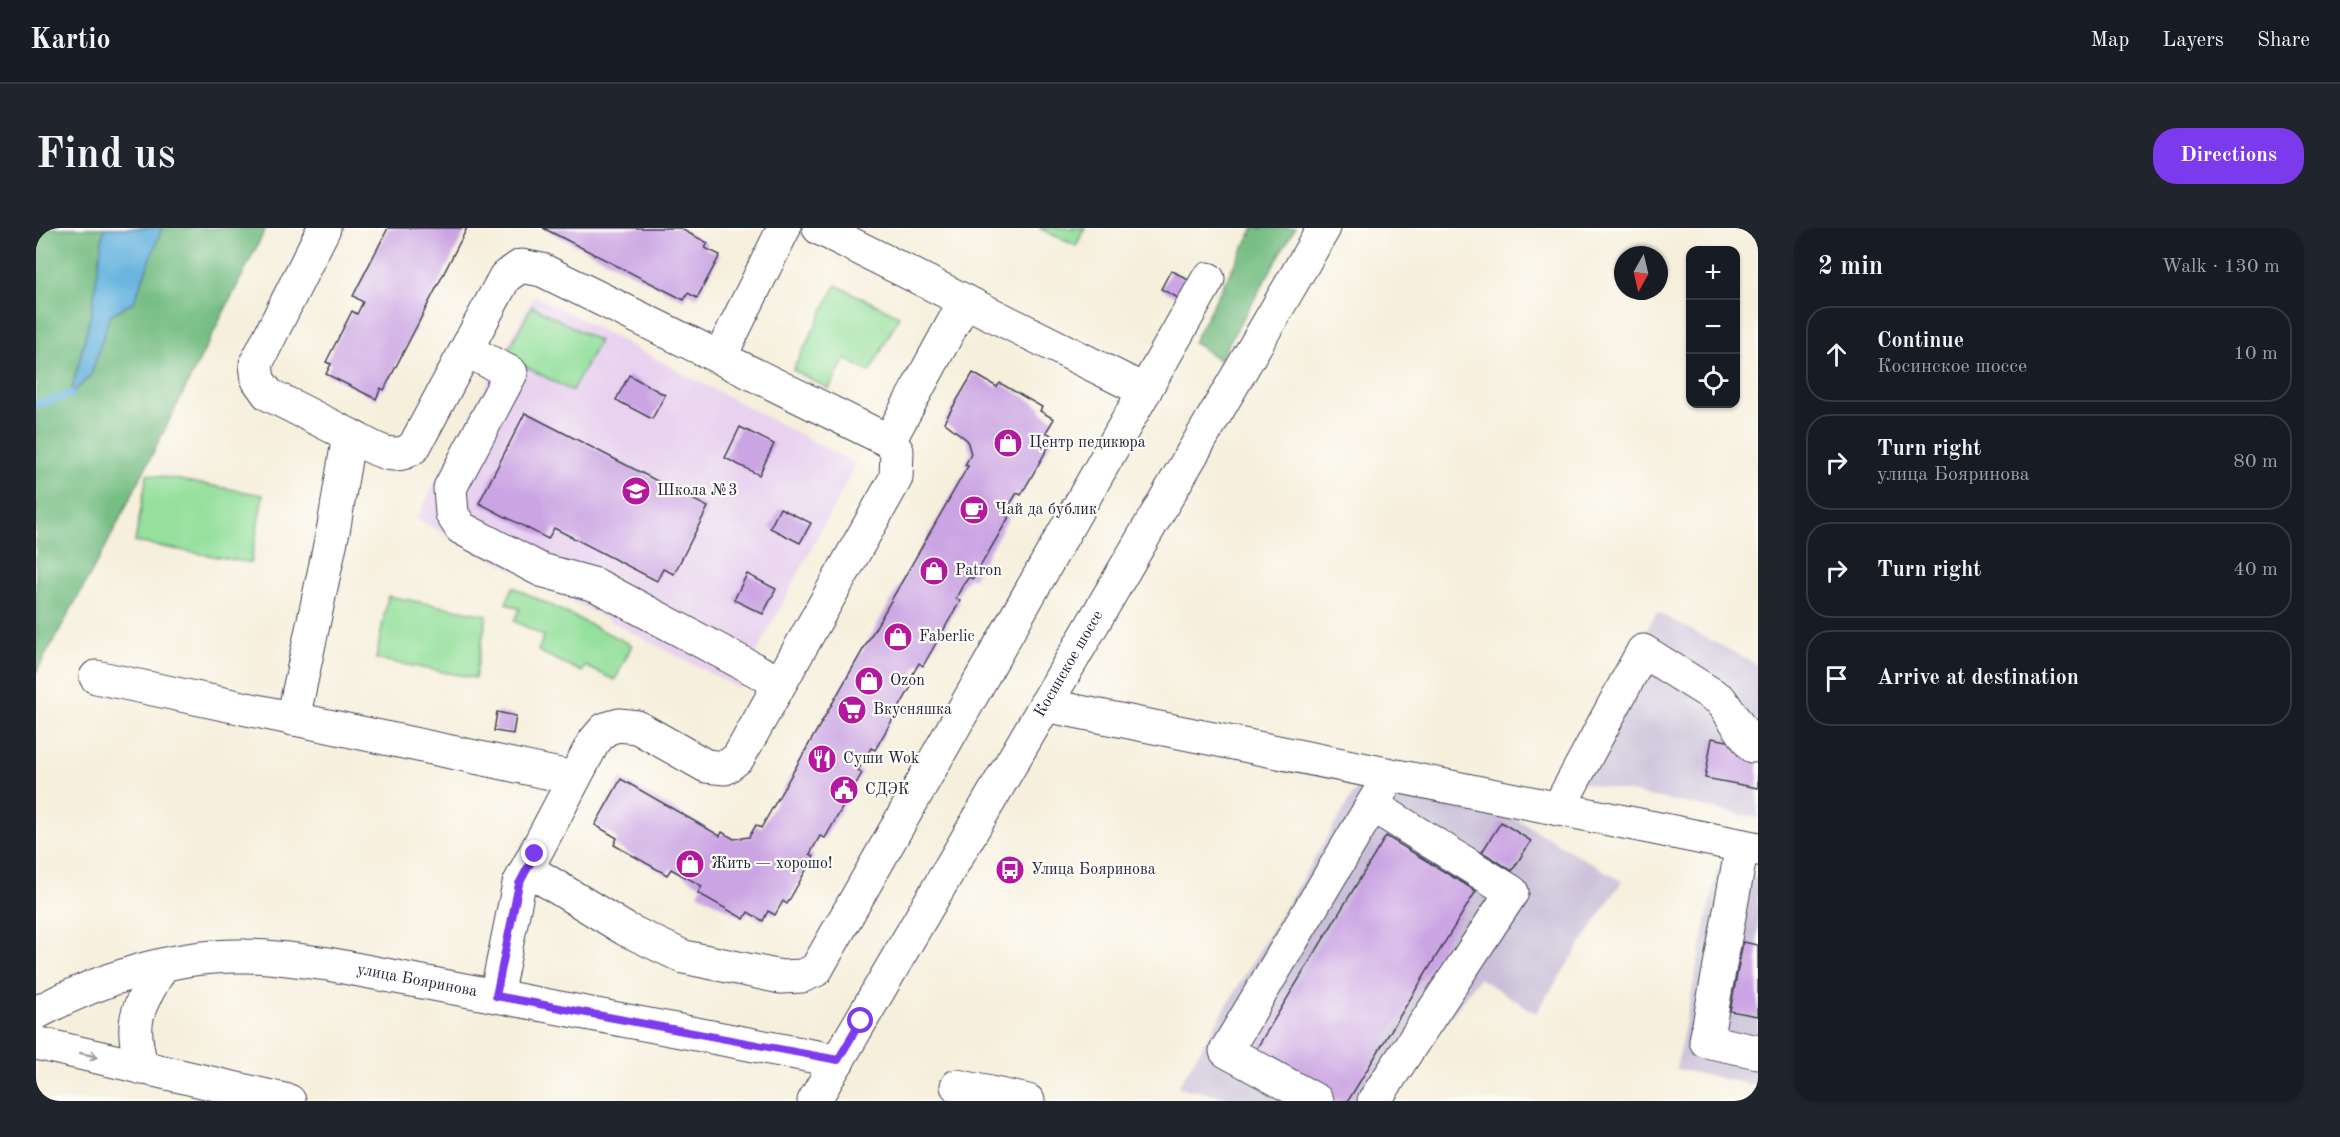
<!DOCTYPE html>
<html lang="en">
<head>
<meta charset="utf-8">
<style>
	:root { --surface:#171b24; --page:#20242c; --text:#f1f3f6; --muted:#9ea1a6; --line:#363941; --accent:#7c3aed }
	body { margin:0; font-family:"Old Standard TT",serif; background:var(--page); color:var(--text) }
	.controls { position:absolute; right:18px; top:18px; display:grid; overflow:hidden; border-radius:12px; box-shadow:0 2px 4px #0004 }
	.controls button { width:54px; height:54px; display:grid; place-items:center; padding:0; border:0; border-bottom:2px solid var(--line); background:var(--surface); color:var(--text); font:30px sans-serif }
	.compass { position:absolute; left:1578px; top:18px; width:54px; height:54px; border-radius:50%; background:var(--surface); box-shadow:0 2px 4px #0004; rotate:188deg }
	.stop { position:absolute; width:18px; height:18px; margin:-14px; border:4px solid #7c3aed; border-radius:50%; background:#fff }
	.stop.end { background:#7c3aed; border-color:#fff; box-shadow:0 2px 6px #0008 }
	.list { margin:0; padding:0; list-style:none }
	h2 { display:flex; justify-content:space-between; align-items:center; height:78px; margin:0; padding:0 24px; font-size:26px }
	h2 small { font-size:20px; font-weight:400; color:var(--muted) }
	.list li { display:grid; grid-template-columns:39px 1fr auto; gap:18px; align-items:center; box-sizing:border-box; height:96px; margin:0 12px 12px; padding:0 12px; border:2px solid var(--line); border-radius:24px }
	.list b { display:block; font-size:22px; white-space:nowrap }
	.list p { margin:0; font-size:20px; white-space:nowrap; color:var(--muted) }
	.list em { font-size:20px; font-style:normal; color:var(--muted) }
	.icon { flex:none; width:33px; height:33px; fill:none; stroke:currentColor; stroke-width:2; stroke-linecap:round; stroke-linejoin:round }
	.map { position:relative; flex:none; width:1722px; height:873px; overflow:hidden; border-radius:24px }
	header { display:flex; align-items:center; gap:36px; box-sizing:border-box; height:84px; padding:0 30px; background:var(--surface); border-bottom:2px solid var(--line) }
	header strong { font-size:28px }
	nav { display:flex; gap:33px; margin-inline-start:auto; font-size:21px }
	.intro { display:flex; align-items:center; justify-content:space-between; box-sizing:border-box; height:144px; padding:0 36px }
	h1 { margin:0; font-size:42px }
	.button { padding:15px 27px; border-radius:24px; background:var(--accent); color:#fff; font-size:21px; font-weight:700 }
	main { display:flex; gap:36px; padding:0 36px }
	aside { flex:1; background:var(--surface); border-radius:24px; box-shadow:0 2px 4px #0004 }
	.map>svg:first-child { display:block }
</style>
</head>
<body>
<header>
<strong>Kartio</strong>
<nav><a>Map</a><a>Layers</a><a>Share</a></nav>
</header>
<div class="intro"><h1>Find us</h1><a class="button">Directions</a></div>
<main>
<div class="map">
<svg width="1722" height="873" viewBox="0 0 1722 873">
	<rect width="100%" height="100%" fill="#fdfcf7"/>
	<filter id="ink" filterUnits="userSpaceOnUse"><feTurbulence type="fractalNoise" baseFrequency=".0167" numOctaves="2"/><feDisplacementMap in="SourceGraphic" scale="12" xChannelSelector="R" yChannelSelector="G"/><feConvolveMatrix kernelMatrix="1 2 1 2 8 2 1 2 1" color-interpolation-filters="sRGB"/></filter>
	<filter id="wash" filterUnits="userSpaceOnUse"><feTurbulence type="fractalNoise" baseFrequency=".008" numOctaves="4" result="noise"/><feDisplacementMap in="SourceGraphic" scale="24" xChannelSelector="R" yChannelSelector="G"/><feGaussianBlur stdDeviation="1.35" result="paint"/><feColorMatrix in="noise" values="0 0 0 0 0 0 0 0 0 0 0 0 0 0 0 0 0 1.4 0 .05"/><feComposite in="paint" operator="in"/></filter>
	<g filter="url(#wash)">
		<rect width="100%" height="100%" fill="#f6efdc"/>
		<polygon fill="#e8d2ef" points="498,67 820,236 702,460 380,291"/>
		<g fill="#c9bfd8">
			<polygon points="1621,384 1722,437 1722,590 1523,550"/>
			<polygon points="1323,556 1468,584 1586,653 1500,785 1443,750 1352,873 1204,873 1142,859"/>
			<polygon points="1681,641 1722,650 1722,858 1640,841"/>
		</g>
		<g fill="#94e09c" stroke="#5b816c" stroke-width="1.5">
			<polygon points="1003,0 1049,0 1040,18"/>
			<polygon points="800,57 863,88 834,144 809,131 793,161 757,142"/>
			<polygon points="496,78 563,113 536,163 469,128"/>
			<polygon points="111,246 227,267 215,335 99,314"/>
			<polygon points="477,359 596,417 579,452 549,438 546,444 502,423 508,408 478,393 484,381 470,375"/>
			<polygon points="352,368 451,387 439,450 340,431"/>
		</g>
		<g fill="#77be84" stroke="#4c7060" stroke-width="1.5">
			<polygon points="0,0 230,0 68,322 0,444"/>
			<polygon points="1218,0 1259,0 1183,132 1157,114"/>
		</g>
		<polygon fill="#66b4df" stroke="#446b8d" stroke-width="1.5" points="68,0 126,0 98,74 74,87 55,147 35,166 55,86"/>
		<g fill="none" stroke-linecap="round" stroke-linejoin="round">
			<polyline stroke="#66b4df" stroke-width="8" points="0,177 35,166"/>
		</g>
		<g id="blocks">
			<g fill="#cba4e3">
				<polygon points="352,0 431,0 348,162 345,160 340,171 290,146 295,136 290,134 316,83 321,86 327,74 317,68"/>
				<polygon points="507,0 643,0 672,15 669,20 684,27 661,70 652,65 648,72"/>
				<polygon points="1135,42 1154,53 1144,71 1125,61"/>
				<polygon points="937,145 961,159 964,155 1006,179 1004,183 1018,191 1010,204 1018,209 985,267 981,265 968,286 973,289 937,351 933,349 927,357 920,370 924,373 887,438 883,435 872,455 876,457 839,522 835,520 822,542 826,545 789,610 784,608 774,626 778,628 751,676 747,673 739,687 732,683 727,693 712,684 708,691 662,665 666,658 635,641 631,647 578,617 581,610 559,597 585,551 684,608 686,604 698,611 713,609 720,597 725,600 932,238 929,237 935,226 931,212 908,194"/>
				<polygon points="593,147 629,167 616,191 580,172"/>
				<polygon points="489,185 672,279 638,346 627,341 621,353 518,300 512,311 443,275"/>
				<polygon points="704,199 738,216 723,247 689,230"/>
				<polygon points="744,280 775,295 764,315 734,300"/>
				<polygon points="711,346 740,361 727,386 698,372"/>
				<polygon points="461,484 480,488 477,506 458,503"/>
				<polygon points="1676,510 1722,519 1722,560 1669,550"/>
				<polygon points="1465,594 1495,613 1476,643 1446,624"/>
				<polygon points="1350,608 1440,663 1312,873 1291,873 1216,828"/>
				<polygon points="1707,714 1722,717 1722,788 1694,783"/>
			</g>
		</g>
	</g>
	<g filter="url(#ink)">
		<use href="#blocks" fill-opacity="0" stroke="#424153" stroke-width="1.5"/>
		<g fill="none" stroke-linecap="round" stroke-linejoin="round">
			<g stroke="#424153" stroke-width="35">
				<g id="minor">
					<polyline points="783,0 1109,163"/>
					<polyline points="430,122 475,145 414,260 416,286 425,300 505,342 560,357 744,455"/>
					<polyline points="684,129 748,0"/>
					<path d="M 313,207 C 335,218 357,236 378,219 L 469,49 L 485,38 L 506,42 L 853,213"/>
					<polyline points="60,449 538,550"/>
					<polyline points="1009,477 1722,621"/>
					<polyline points="257,491 298,298 313,207 232,166 222,152 220,136 288,0"/>
					<polyline points="1336,577 1476,664 1338,873"/>
					<polyline points="1522,581 1607,423 1685,472 1716,518"/>
					<polyline points="1706,618 1670,813 1722,824"/>
					<polyline points="491,641 589,701 648,729 745,749 766,748 780,742 1172,51"/>
					<polyline points="460,768 483,656 557,515 569,501 583,497 601,499 670,538 689,540 702,530 860,250 861,223 853,213 929,73"/>
					<path id="s1" d="M 0,785 C 63,751 138,726 210,728 C 237,728 265,733 292,736 L 802,833"/>
					<polyline points="0,815 253,873"/>
					<path d="M 106,840 C 92,791 102,780 126,738"/>
					<polyline points="921,858 992,873"/>
					<polyline points="1281,873 1190,823 1354,547"/>
				</g>
			</g>
			<g stroke="#424153" stroke-width="35">
				<g id="major">
					<path id="s2" d="M 778,873 L 1288,0"/>
				</g>
			</g>
			<use href="#minor" stroke="#fff" stroke-width="33"/>
			<use href="#major" stroke="#fff" stroke-width="33"/>
		</g>
		<defs><path id="oneway-shaft" d="M-6 0H5M1.5-3L5.5 0L1.5 3" fill="none" stroke-width="1.6" stroke-linecap="round" stroke-linejoin="round" transform="scale(1.5)"/></defs>
		<use stroke="#9c9ca7" href="#oneway-shaft" transform="translate(53 827) rotate(13)"/>
	</g>
	<g fill="none" stroke-linecap="round" stroke-linejoin="round" filter="url(#ink)">
		<polyline stroke="#7c3aed" stroke-width="8" points="499,626 483,656 460,768 802,832 825,793"/>
	</g>
	<defs>
		<g id="shop-disc" transform="scale(1.5)"><circle r="9.5" fill="#b5179e" stroke="#fdfcf7"/><path d="M-5-2.5h2.3a2.7 3.5 0 0 1 5.4 0H5L5.5 6h-11ZM-1.5-2.5h3a1.5 2.3 0 0 0-3 0Z" fill="#fff"/></g>
		<g id="school-disc" transform="scale(1.5)"><circle r="9.5" fill="#b5179e" stroke="#fdfcf7"/><path d="M0-5L7-2L0 1L-7-2ZM-4 1L0 2.5L4 1V4Q0 6-4 4Z" fill="#fff"/></g>
		<g id="cafe-disc" transform="scale(1.5)"><circle r="9.5" fill="#b5179e" stroke="#fdfcf7"/><path d="M-5.5-4.5H6V0H3Q3 3.5 0 3.5H-2.5Q-5.5 3.5-5.5 0ZM3-3.2v2h1.7v-2ZM-6 4.5H4V6H-6Z" fill="#fff"/></g>
		<g id="supermarket-disc" transform="scale(1.5)"><circle r="9.5" fill="#b5179e" stroke="#fdfcf7"/><path d="M-6-5.5h2.5l.6 2H6L4.5 2H-2.5L-4.4-4H-6ZM-1.5 3.2a1.3 1.3 0 1 0 .1 0ZM3 3.2a1.3 1.3 0 1 0 .1 0Z" fill="#fff"/></g>
		<g id="restaurant-disc" transform="scale(1.5)"><circle r="9.5" fill="#b5179e" stroke="#fdfcf7"/><path d="M-5-6h1v4h1v-4h1v4h1v-4h1v5L-1.5 .5V6h-2V.5L-5-1ZM5-6V6H3V1.5H1.5Q1.5-4 5-6Z" fill="#fff"/></g>
		<g id="civic-disc" transform="scale(1.5)"><circle r="9.5" fill="#b5179e" stroke="#fdfcf7"/><path d="M-.6-6.5H3V-4.5H.6V-3L4-1V1h2V6H-6V1h2V-1L-.6-3ZM-1.2 2.5V6h2.4V2.5Z" fill="#fff"/></g>
		<g id="bus-disc" transform="scale(1.5)"><circle r="9.5" fill="#b5179e" stroke="#fdfcf7"/><path d="M-5-6H5V4H4V6H2V4H-2V6H-4V4H-5ZM-3.5-4V0h7V-4ZM-3.5 1.2v1.5H-2V1.2ZM2 1.2v1.5H3.5V1.2Z" fill="#fff"/></g>
	</defs>
	<g fill-rule="evenodd">
		<use href="#shop-disc" x="972" y="215"/>
		<use href="#school-disc" x="600" y="263"/>
		<use href="#cafe-disc" x="938" y="282"/>
		<use href="#shop-disc" x="898" y="343"/>
		<use href="#shop-disc" x="862" y="409"/>
		<use href="#shop-disc" x="833" y="453"/>
		<use href="#supermarket-disc" x="816" y="482"/>
		<use href="#restaurant-disc" x="786" y="531"/>
		<use href="#civic-disc" x="808" y="562"/>
		<use href="#shop-disc" x="654" y="636"/>
		<use href="#bus-disc" x="974" y="642"/>
	</g>
	<g text-anchor="middle" dominant-baseline="central" stroke-width="4.5" stroke-linejoin="round" paint-order="stroke">
		<g font-size="16" fill="#22223b" stroke="#fdfcf7" text-anchor="start">
			<text x="993" y="215">Центр педикюра</text>
			<text x="621" y="263">Школа №3</text>
			<text x="959" y="282">Чай да бублик</text>
			<text x="919" y="343">Patron</text>
			<text x="883" y="409">Faberlic</text>
			<text x="854" y="453">Ozon</text>
			<text x="837" y="482">Вкусняшка</text>
			<text x="807" y="531">Суши Wok</text>
			<text x="829" y="562">СДЭК</text>
			<text x="675" y="636">Жить — хорошо!</text>
			<text x="995" y="642">Улица Бояринова</text>
		</g>
		<g font-size="16" fill="#22223b" stroke="#fdfcf7">
			<text stroke="none"><textPath href="#s2" startOffset="506">Косинское шоссе</textPath></text>
			<text stroke="none"><textPath href="#s1" startOffset="393">улица Бояринова</textPath></text>
		</g>
	</g>
</svg>
<div class="controls">
<button>+</button>
<button>−</button>
<button><svg class="icon" aria-label="locate" viewBox="0 0 24 24"><circle cx="12" cy="12" r="6"/><path d="M12 2v4M12 18v4M2 12h4M18 12h4"/></svg></button>
</div>
<svg class="compass" viewBox="-18 -18 36 36"><path d="M0-13l5 13h-10z" fill="#e53935"/><path d="M0 13l5-13h-10z" fill="#9ea1a6"/></svg>
<div class="stop" style="left:825px;top:793px"></div>
<div class="stop end" style="left:499px;top:626px"></div>
</div>
<aside>
<h2>2 min<small>Walk · 130 m</small></h2>
<ul class="list">
<li><svg class="icon" aria-label="ahead" viewBox="0 0 24 24"><path d="M12 20V5M6 11l6-6 6 6"/></svg><div><b>Continue</b><p>Косинское шоссе</p></div><em>10 m</em></li>
<li><svg class="icon" aria-label="right" viewBox="0 0 24 24"><path d="M7 20v-9h11M14 6l5 5-5 5"/></svg><div><b>Turn right</b><p>улица Бояринова</p></div><em>80 m</em></li>
<li><svg class="icon" aria-label="right" viewBox="0 0 24 24"><path d="M7 20v-9h11M14 6l5 5-5 5"/></svg><div><b>Turn right</b></div><em>40 m</em></li>
<li><svg class="icon" aria-label="arrive" viewBox="0 0 24 24"><path d="M6 21V4h12l-3 4 3 4H6"/></svg><div><b>Arrive at destination</b></div></li>
</ul>
</aside>
</main>
</body>
</html>
